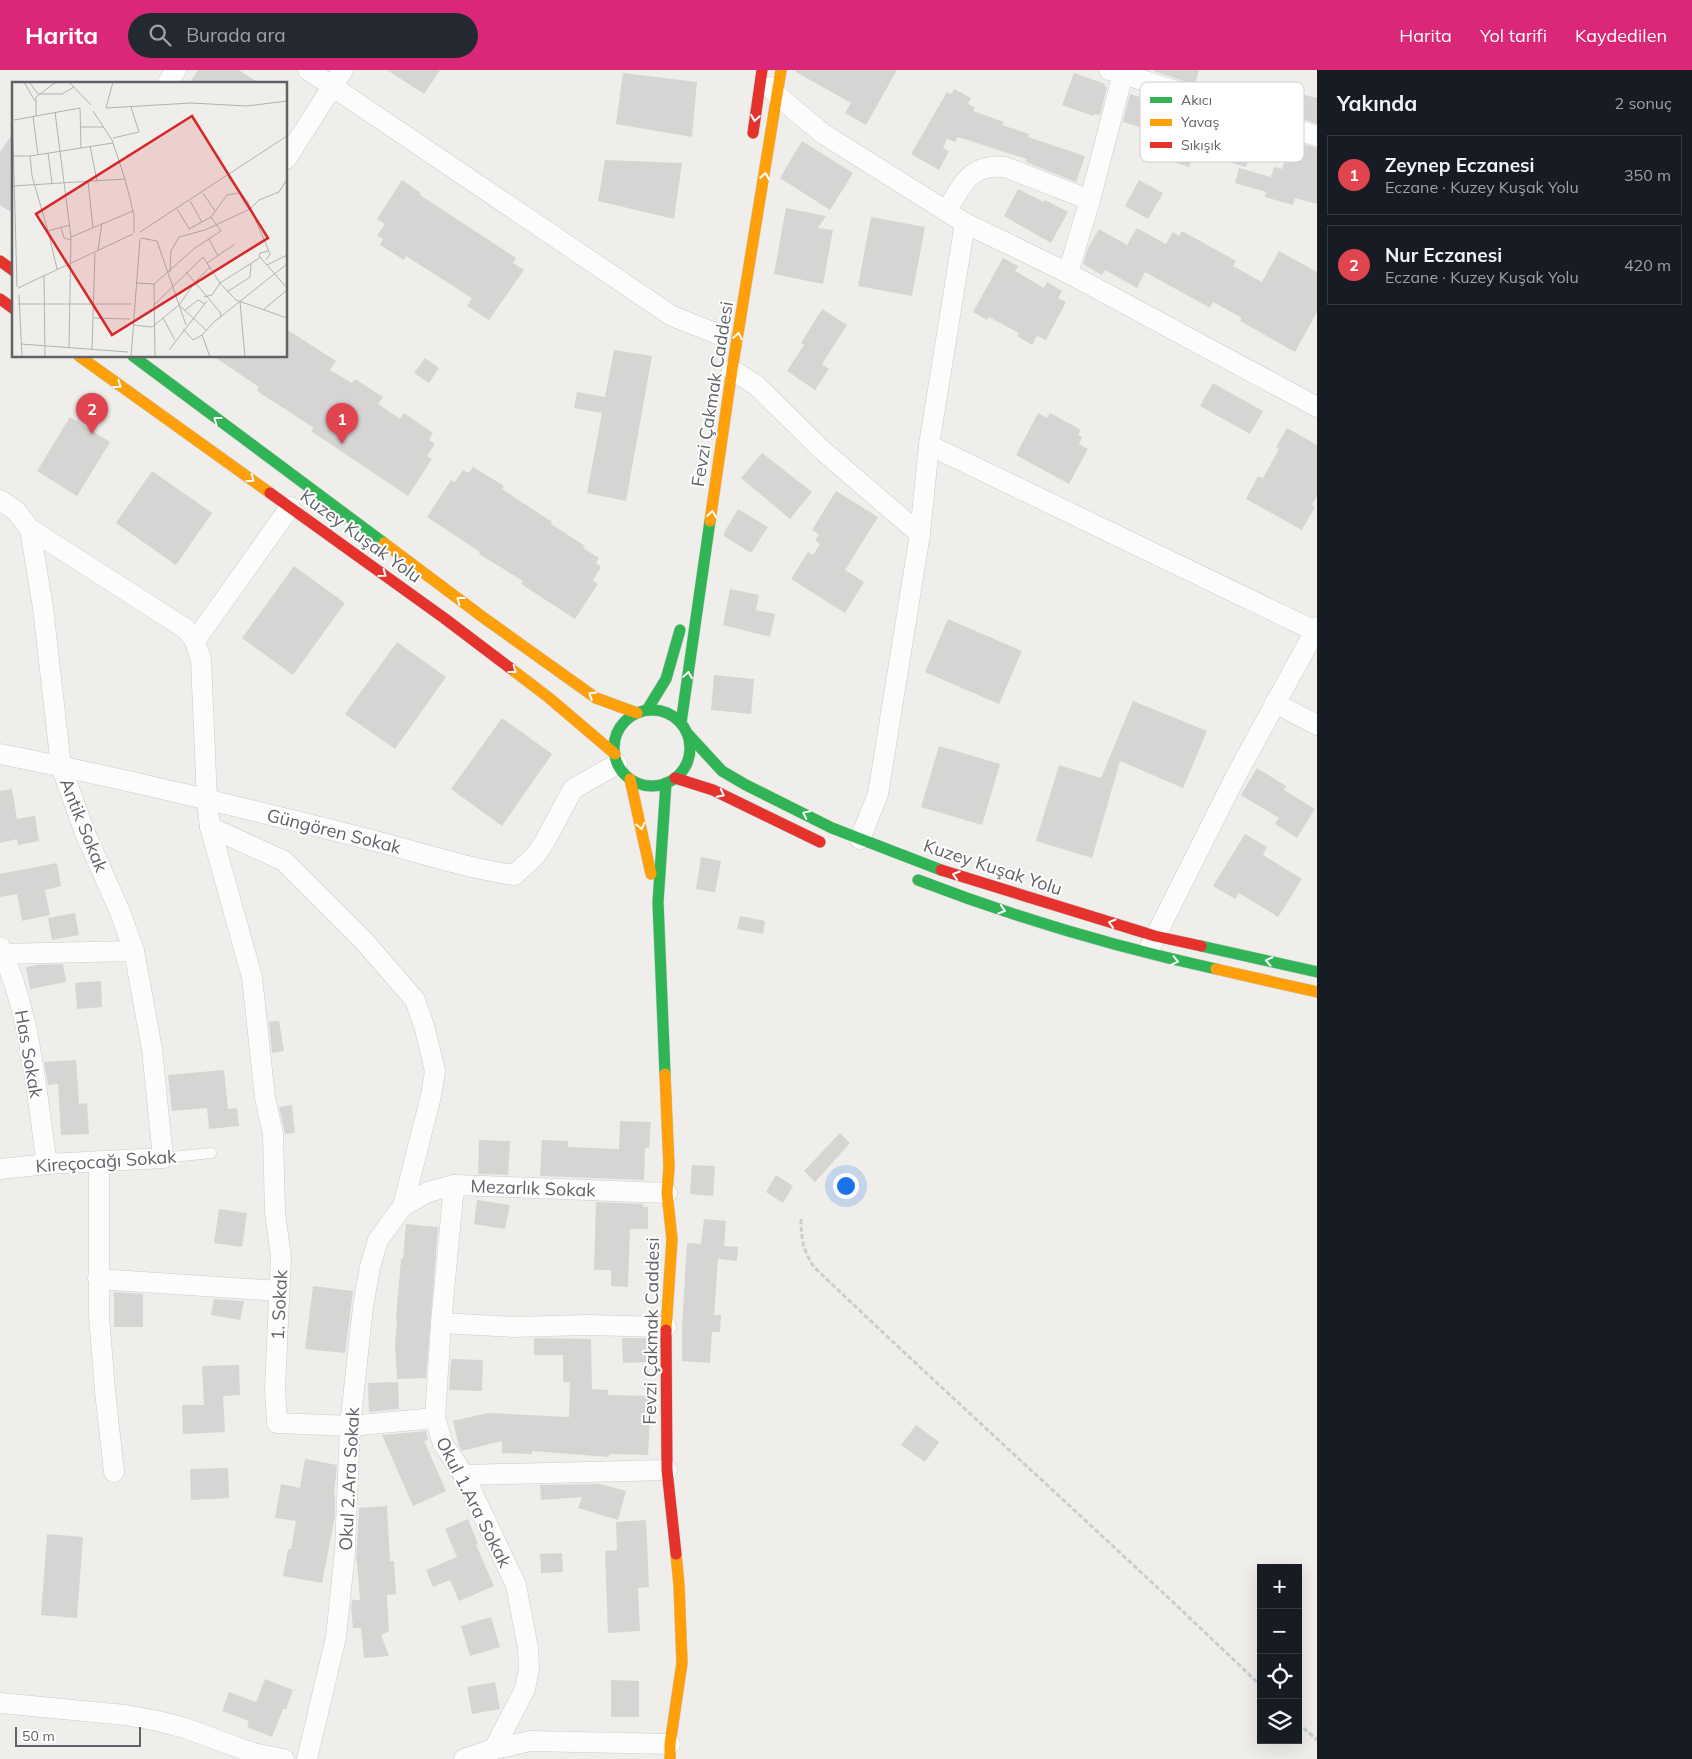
<!DOCTYPE html>
<html lang="tr">
<head>
<meta charset="utf-8">
<style>
	:root { --surface:#171b24; --page:#242831; --text:#f1f3f6; --muted:#9ea1a6; --line:#363941; --accent:#db2777 }
	body { margin:0; font-family:Mulish,sans-serif; background:var(--page); color:var(--text) }
	.controls { position:absolute; right:15px; bottom:15px; display:grid; overflow:hidden; border-radius:0px; box-shadow:0 5px 20px #0002 }
	.controls button { width:45px; height:45px; display:grid; place-items:center; padding:0; border:0; border-bottom:1px solid var(--line); background:var(--surface); color:var(--text); font:25px sans-serif }
	.scale { position:absolute; left:15px; bottom:12px; width:126px; box-sizing:border-box; padding-left:5px; border:2px solid #5f6368; border-top:0; font-size:14px; line-height:18px; white-space:nowrap; color:#5f6368; -webkit-text-stroke:4px #fff; paint-order:stroke }
	.you { position:absolute; left:845px; top:1115px; width:18px; height:18px; margin:-12px; border:4px solid #fff; border-radius:50%; background:#1a73e8; box-shadow:0 0 0 8px #1a73e833 }
	.badge { display:grid; place-items:center; width:32px; height:32px; border-radius:50%; background:var(--accent); color:#fff; font-size:16px; font-weight:700 }
	.pin { position:absolute; translate:-50% -41px; filter:drop-shadow(0 1px 2px #0008) }
	.pin::after { content:''; position:absolute; top:26px; width:18px; height:15px; background:inherit; clip-path:polygon(0 0,100% 0,50% 100%) }
	.list { margin:0; padding:0; list-style:none }
	h2 { display:flex; justify-content:space-between; align-items:center; height:65px; margin:0; padding:0 20px; font-size:21px }
	h2 small { font-size:16px; font-weight:400; color:var(--muted) }
	.list li { display:grid; grid-template-columns:32px 1fr auto; gap:15px; align-items:center; box-sizing:border-box; height:80px; margin:0 10px 10px; padding:0 10px; border:1px solid var(--line); border-radius:0px }
	.list b { display:block; font-size:19px; white-space:nowrap }
	.list p { margin:0; font-size:16px; white-space:nowrap; color:var(--muted) }
	.list em { font-size:16px; font-style:normal; color:var(--muted) }
	.icon { flex:none; width:28px; height:28px; fill:none; stroke:currentColor; stroke-width:2; stroke-linecap:round; stroke-linejoin:round }
	.map { position:relative; flex:none; width:1317px; height:1689px; overflow:hidden }
	header { display:flex; align-items:center; gap:30px; box-sizing:border-box; height:70px; padding:0 25px; background:var(--accent); color:#fff }
	header strong { font-size:24px }
	nav { display:flex; gap:28px; margin-inline-start:auto; font-size:18px }
	.search { width:350px; height:45px; background:var(--page); display:flex; align-items:center; gap:12px; box-sizing:border-box; padding:0 18px; border-radius:28px; color:var(--muted); font-size:19px }
	main { display:flex }
	aside { flex:1; background:var(--surface) }
	.map>svg:first-child { display:block }
</style>
</head>
<body>
<header>
<strong>Harita</strong>
<div class="search"><svg class="icon" aria-label="search" viewBox="0 0 24 24"><circle cx="10" cy="10" r="6"/><path d="M15 15l6 6"/></svg>Burada ara</div>
<nav><a>Harita</a><a>Yol tarifi</a><a>Kaydedilen</a></nav>
</header>
<main>
<div class="map">
<svg width="1317" height="1689" viewBox="0 0 1317 1689">
	<rect width="100%" height="100%" fill="#efeeea"/>
	<g fill="#d6d5d3">
		<polygon points="198,0 239,0 260,14 189,14"/>
		<polygon points="387,0 440,0 424,24"/>
		<polygon points="796,0 897,0 866,55 845,43 851,33 796,2"/>
		<polygon points="1154,0 1199,0 1195,15 1154,1"/>
		<polygon points="623,3 697,12 692,67 616,54"/>
		<polygon points="1074,3 1105,14 1104,16 1107,17 1100,45 1094,44 1093,46 1062,35"/>
		<polygon points="954,19 971,28 968,34 975,38 973,41 1004,52 1002,55 1029,64 1028,67 1085,86 1076,112 1026,92 1027,89 958,67 955,72 947,69 943,78 949,81 939,100 911,84 947,22 951,24"/>
		<polygon points="1281,19 1317,28 1317,54 1276,40"/>
		<polygon points="1130,24 1149,30 1148,32 1230,55 1229,57 1256,65 1246,97 1194,82 1189,97 1164,89 1170,71 1142,63 1143,58 1123,52"/>
		<polygon points="14,62 14,144 0,135 0,82"/>
		<polygon points="1291,70 1317,78 1317,134 1295,128 1293,135 1265,127 1266,122 1235,113 1239,98 1271,107 1274,97 1282,99"/>
		<polygon points="802,71 853,103 830,140 780,108"/>
		<polygon points="605,90 682,93 674,149 598,131"/>
		<polygon points="402,110 421,123 420,125 516,188 513,193 524,200 489,250 467,236 472,228 406,186 404,190 380,175 383,169 377,166 385,154 377,149"/>
		<polygon points="1139,110 1163,123 1148,149 1125,136"/>
		<polygon points="1018,119 1044,132 1045,130 1068,142 1051,173 1004,146"/>
		<polygon points="786,138 826,146 818,158 833,160 823,214 774,204"/>
		<polygon points="871,147 925,157 912,226 858,216"/>
		<polygon points="1137,158 1166,174 1173,162 1179,166 1182,161 1236,191 1233,196 1262,212 1279,181 1317,202 1317,242 1295,282 1240,251 1242,248 1213,232 1210,238 1145,202 1137,218 1105,200 1102,205 1083,194 1088,178 1099,159 1127,175"/>
		<polygon points="1003,188 1018,196 1015,201 1044,218 1047,212 1062,221 1058,228 1066,232 1046,270 1037,266 1032,275 1017,266 1019,263 989,247 987,250 973,242"/>
		<polygon points="822,239 847,255 822,294 829,299 815,320 787,301 804,275 801,273"/>
		<polygon points="286,259 336,291 330,300 352,313 355,309 383,327 378,334 400,349 404,343 433,363 429,370 435,374 427,386 432,389 408,426 311,361 314,358 257,321 259,317 213,286 286,286"/>
		<polygon points="614,280 652,286 626,431 587,423 602,343 574,338 577,322 605,327"/>
		<polygon points="425,288 439,298 429,313 414,303"/>
		<polygon points="1213,313 1263,341 1250,364 1200,336"/>
		<polygon points="1038,343 1047,348 1050,343 1081,360 1078,365 1082,367 1079,374 1088,379 1069,414 1016,385"/>
		<polygon points="70,347 110,372 77,426 37,401"/>
		<polygon points="1287,358 1317,375 1317,426 1312,435 1315,437 1302,460 1246,429 1258,406 1263,408 1279,379 1276,377"/>
		<polygon points="762,383 812,422 790,449 741,408"/>
		<polygon points="473,397 504,416 502,419 552,452 551,454 585,476 583,478 599,488 596,493 601,497 593,510 598,514 575,549 521,514 523,511 479,484 480,482 427,447 451,410 455,412 463,400 469,403"/>
		<polygon points="152,401 212,443 176,495 116,453"/>
		<polygon points="836,421 878,447 845,500 864,512 845,543 791,509 808,482 813,485 820,474 815,470 819,464 812,460"/>
		<polygon points="738,439 768,457 751,483 724,466 725,461"/>
		<polygon points="294,496 345,533 293,605 242,568"/>
		<polygon points="730,519 759,525 756,540 775,544 770,567 723,555"/>
		<polygon points="948,549 1022,581 999,634 925,602"/>
		<polygon points="397,572 446,607 395,679 345,644"/>
		<polygon points="714,605 754,609 751,644 711,640"/>
		<polygon points="1133,631 1207,661 1183,718 1120,691 1092,788 1036,771 1059,695 1101,708"/>
		<polygon points="502,648 552,684 502,756 451,719"/>
		<polygon points="939,676 1000,694 982,755 921,737"/>
		<polygon points="1257,698 1286,716 1284,720 1315,739 1297,768 1275,754 1279,748 1241,725"/>
		<polygon points="12,719 17,749 35,746 39,771 18,775 17,769 0,773 0,721"/>
		<polygon points="1245,764 1267,777 1263,785 1302,809 1278,847 1239,823 1235,829 1213,816"/>
		<polygon points="701,787 721,791 715,822 696,819"/>
		<polygon points="57,793 61,816 45,820 50,845 22,851 17,824 0,827 0,804"/>
		<polygon points="75,843 79,865 52,870 48,848"/>
		<polygon points="740,846 765,851 763,864 737,859"/>
		<polygon points="63,894 66,912 30,919 26,897 38,895"/>
		<polygon points="101,911 102,937 77,939 75,913"/>
		<polygon points="279,951 284,981 272,983 269,952"/>
		<polygon points="76,990 79,1034 87,1033 89,1064 61,1065 58,1014 48,1015 44,992"/>
		<polygon points="224,1000 228,1039 237,1038 239,1056 209,1059 207,1038 172,1041 168,1005"/>
		<polygon points="292,1035 295,1063 285,1064 279,1037"/>
		<polygon points="620,1051 651,1052 649,1078 645,1078 644,1110 540,1106 542,1070 568,1071 568,1077 619,1079"/>
		<polygon points="840,1063 850,1073 815,1112 804,1101"/>
		<polygon points="479,1070 510,1071 508,1105 478,1104"/>
		<polygon points="692,1095 715,1096 713,1126 690,1124"/>
		<polygon points="776,1105 793,1116 783,1133 766,1122"/>
		<polygon points="477,1130 510,1135 505,1159 474,1154"/>
		<polygon points="596,1132 643,1134 643,1137 648,1137 648,1159 630,1159 628,1217 611,1216 611,1200 594,1200"/>
		<polygon points="219,1139 247,1143 242,1177 214,1173"/>
		<polygon points="704,1149 726,1151 724,1176 738,1177 737,1191 718,1189 714,1245 721,1245 720,1262 712,1262 710,1293 682,1291 682,1257 687,1173 701,1174"/>
		<polygon points="406,1154 438,1157 426,1308 397,1309 395,1275 397,1248 396,1248 401,1189 403,1189"/>
		<polygon points="313,1216 353,1221 345,1283 305,1279"/>
		<polygon points="114,1222 143,1224 143,1257 114,1257"/>
		<polygon points="214,1229 244,1231 240,1250 211,1245"/>
		<polygon points="534,1268 591,1269 592,1319 608,1320 608,1325 651,1326 648,1385 609,1384 609,1387 532,1381 532,1384 502,1383 502,1371 462,1381 459,1376 453,1351 488,1343 569,1347 570,1312 563,1312 563,1285 534,1285"/>
		<polygon points="622,1268 648,1268 648,1292 623,1293"/>
		<polygon points="451,1289 483,1290 482,1321 449,1320"/>
		<polygon points="239,1295 240,1325 223,1326 225,1362 183,1364 182,1335 204,1335 202,1296"/>
		<polygon points="398,1312 399,1339 369,1342 368,1313"/>
		<polygon points="916,1355 939,1372 925,1392 901,1375"/>
		<polygon points="426,1361 428,1370 424,1371 446,1421 413,1436 382,1365"/>
		<polygon points="305,1389 337,1395 334,1425 335,1425 335,1446 322,1513 283,1506 288,1479 291,1479 296,1451 275,1448 281,1414 300,1418"/>
		<polygon points="228,1398 229,1428 191,1430 190,1399"/>
		<polygon points="600,1414 626,1421 618,1450 578,1438 582,1427 541,1430 540,1415"/>
		<polygon points="387,1436 390,1491 394,1491 396,1524 387,1525 389,1561 381,1565 389,1586 364,1588 361,1558 353,1558 351,1538 352,1530 360,1530 357,1492 356,1492 359,1438"/>
		<polygon points="468,1449 478,1474 476,1475 494,1516 459,1531 450,1510 433,1517 426,1500 457,1487 445,1459"/>
		<polygon points="646,1450 649,1517 638,1518 640,1561 608,1563 605,1481 617,1480 616,1452"/>
		<polygon points="47,1464 83,1467 77,1548 41,1545"/>
		<polygon points="562,1483 563,1502 541,1503 540,1484"/>
		<polygon points="491,1547 500,1577 470,1586 461,1556"/>
		<polygon points="265,1609 293,1620 286,1639 283,1639 272,1667 247,1657 249,1651 222,1641 229,1622 256,1632"/>
		<polygon points="611,1610 639,1611 639,1647 611,1647"/>
		<polygon points="495,1612 500,1639 472,1644 467,1617"/>
	</g>
	<g fill="none" stroke-linecap="round" stroke-linejoin="round">
		<g stroke="#cbcccc" stroke-width="11">
			<polyline id="lane" points="163,1088 211,1083"/>
		</g>
		<g stroke="#cbcccc" stroke-width="21">
			<g id="street">
				<polyline points="308,0 672,246 720,265"/>
				<polyline points="1123,4 1317,66"/>
				<polyline points="167,14 176,0"/>
				<polyline points="770,17 778,26 822,63 965,153 1068,203 1317,337"/>
				<polyline points="286,89 343,0"/>
				<path d="M 946,141 C 964,114 968,94 1005,97 L 1090,130"/>
				<polyline points="1068,203 1090,130 1123,4 1109,0"/>
				<polyline points="732,300 756,315 822,380 920,464"/>
				<polyline points="929,375 1315,561"/>
				<polyline points="0,430 16,441 30,459 43,538 61,696 85,763 120,842 134,881 152,979 163,1088 47,1094 0,1099"/>
				<polyline points="30,459 186,559 195,571 201,589 207,731 210,757 252,907 265,1028 273,1064 275,1142 281,1187 275,1318 277,1353 350,1356 435,1348"/>
				<polyline points="195,571 290,437"/>
				<polyline points="1275,633 1317,655"/>
				<path d="M 0,684 C 118,707 235,736 352,765 C 406,778 459,797 514,805 L 535,786 L 545,771 L 573,719 L 617,694"/>
				<polyline points="210,757 284,791 363,870 415,930 425,959 435,1001 431,1026 403,1136"/>
				<polyline points="860,769 878,724 920,464 929,375 965,153"/>
				<path d="M 0,877 C 31,944 36,1021 47,1094"/>
				<polyline points="1150,877 1238,702 1317,557"/>
				<polyline points="0,884 134,881"/>
				<polyline points="99,1091 99,1246 105,1321 114,1402"/>
				<polyline points="454,1115 441,1253 435,1348 443,1374 464,1405 516,1515 528,1578 529,1599 525,1619 494,1679"/>
				<polyline points="98,1209 279,1221"/>
				<polyline points="441,1253 513,1257 586,1255 666,1257"/>
				<polyline points="464,1405 667,1400"/>
				<polyline points="0,1633 125,1645 158,1651 185,1658 253,1683 284,1689"/>
				<polyline points="307,1689 336,1567 345,1481 350,1356 363,1237 370,1197 378,1170 403,1136 428,1122 454,1115 667,1123"/>
				<polyline points="464,1689 494,1679 530,1671 670,1674"/>
			</g>
		</g>
		<g stroke="#cacacb" stroke-width="12">
			<g id="fast">
				<polyline points="133,286 384,473"/>
				<polyline points="647,640 666,609 680,560"/>
				<circle cx="652" cy="678" r="38"/>
				<polyline points="681,653 710,451"/>
				<polyline points="687,663 722,701 746,715 832,758 941,800"/>
				<path d="M 918,810 C 1014,847 1115,877 1216,899"/>
				<polyline points="1201,876 1317,902"/>
				<polyline points="665,1004 658,832 666,713"/>
			</g>
		</g>
		<g stroke="#cacacb" stroke-width="12">
			<g id="slow">
				<polyline points="79,286 270,423"/>
				<polyline points="710,451 732,300 781,0"/>
				<polyline points="384,473 484,548 596,628 637,643"/>
				<polyline points="510,598 548,627 615,684"/>
				<polyline points="630,709 651,804"/>
				<polyline points="1216,899 1317,922"/>
				<polyline points="665,1004 669,1097 667,1123 672,1169 666,1260"/>
				<polyline points="670,1689 670,1674 682,1593 679,1515 676,1484"/>
			</g>
		</g>
		<g stroke="#cacacb" stroke-width="12">
			<g id="jam">
				<polyline points="753,63 762,0"/>
				<polyline points="0,191 14,201"/>
				<polyline points="0,229 14,239"/>
				<polyline points="270,423 444,548 510,598"/>
				<polyline points="675,708 713,720 820,772"/>
				<polyline points="941,800 1155,866 1201,876"/>
				<polyline points="666,1260 667,1400 676,1484"/>
			</g>
		</g>
		<g stroke="#cacfcc" stroke-width="3" stroke-dasharray="5 2.5" stroke-linecap="butt">
			<path d="M 801,1149 C 801,1169 803,1180 814,1197 C 961,1338 1114,1474 1261,1616"/>
			<polyline points="1298,1653 1317,1670"/>
		</g>
		<use href="#lane" stroke="#fdfcfc" stroke-width="10"/>
		<use href="#street" stroke="#fdfcfc" stroke-width="20"/>
		<use href="#fast" stroke="#30b455" stroke-width="11"/>
		<use href="#slow" stroke="#ff9f0a" stroke-width="11"/>
		<use href="#jam" stroke="#e5322d" stroke-width="11"/>
	</g>
	<defs><path id="oneway-chevron" d="M-2-3.5L2.5 0L-2 3.5" fill="none" stroke-width="1.6" stroke-linecap="round" stroke-linejoin="round" transform="scale(1.25)"/></defs>
	<g stroke="#fff">
		<use href="#oneway-chevron" transform="translate(755 48) rotate(99)"/>
		<use href="#oneway-chevron" transform="translate(765 106) rotate(-80)"/>
		<use href="#oneway-chevron" transform="translate(738 266) rotate(-80)"/>
		<use href="#oneway-chevron" transform="translate(118 315) rotate(36)"/>
		<use href="#oneway-chevron" transform="translate(217 350) rotate(-143)"/>
		<use href="#oneway-chevron" transform="translate(251 409) rotate(36)"/>
		<use href="#oneway-chevron" transform="translate(712 444) rotate(-82)"/>
		<use href="#oneway-chevron" transform="translate(383 504) rotate(36)"/>
		<use href="#oneway-chevron" transform="translate(460 530) rotate(-143)"/>
		<use href="#oneway-chevron" transform="translate(513 600) rotate(37)"/>
		<use href="#oneway-chevron" transform="translate(688 605) rotate(-81)"/>
		<use href="#oneway-chevron" transform="translate(592 625) rotate(-148)"/>
		<use href="#oneway-chevron" transform="translate(721 724) rotate(27)"/>
		<use href="#oneway-chevron" transform="translate(806 744) rotate(-154)"/>
		<use href="#oneway-chevron" transform="translate(641 756) rotate(77)"/>
		<use href="#oneway-chevron" transform="translate(956 805) rotate(-163)"/>
		<use href="#oneway-chevron" transform="translate(1002 840) rotate(17)"/>
		<use href="#oneway-chevron" transform="translate(1112 853) rotate(-163)"/>
		<use href="#oneway-chevron" transform="translate(1175 891) rotate(13)"/>
		<use href="#oneway-chevron" transform="translate(1269 891) rotate(-168)"/>
	</g>
	<g text-anchor="middle" dominant-baseline="central" stroke-width="4" stroke-linejoin="round" paint-order="stroke">
		<g font-size="18" fill="#5f6368" stroke="#fff">
			<text transform="translate(712 324) rotate(-81)">Fevzi Çakmak Caddesi</text>
			<text transform="translate(361 466) rotate(36)">Kuzey Kuşak Yolu</text>
			<text transform="translate(84 755) rotate(68)">Antik Sokak</text>
			<text transform="translate(334 761) rotate(14)">Güngören Sokak</text>
			<text transform="translate(993 797) rotate(18)">Kuzey Kuşak Yolu</text>
			<text transform="translate(29 984) rotate(80)">Has Sokak</text>
			<text transform="translate(106 1091) rotate(-4)">Kireçocağı Sokak</text>
			<text transform="translate(533 1118) rotate(2)">Mezarlık Sokak</text>
			<text transform="translate(279 1235) rotate(-87)">1. Sokak</text>
			<text transform="translate(651 1261) rotate(-89)">Fevzi Çakmak Caddesi</text>
			<text transform="translate(349 1409) rotate(-87)">Okul 2.Ara Sokak</text>
			<text transform="translate(474 1432) rotate(63)">Okul 1.Ara Sokak</text>
		</g>
	</g>
	<g transform="translate(12 12)">
		<rect width="275" height="275" fill="#efeeea"/>
		<path fill="none" stroke="#b1b2b2" stroke-width="1" d="M 12,0 L 23,19M 17,0 L 26,12 L 50,12 L 62,5M 57,0 L 79,23M 101,0 L 94,26 L 179,21 L 235,24 L 275,19M 0,19 L 5,205M 81,29 L 100,58 L 113,97 L 122,133 L 122,151M 43,30 L 59,155 L 57,266M 21,34 L 26,73M 24,34 L 24,15 L 44,0M 2,38 L 68,26 L 69,66M 69,45 L 92,45M 101,56 L 127,50 L 119,25M 78,64 L 85,99M 36,71 L 40,101M 0,74 L 18,74 L 20,94 L 36,149M 18,74 L 101,61M 216,95 L 236,120 L 258,172 L 254,178M 76,99 L 81,146M 1,104 L 113,97M 191,111 L 203,129M 178,119 L 190,140M 165,127 L 178,148M 49,145 L 52,156 L 59,158M 177,147 L 199,135 L 215,113 L 226,111M 128,150 L 275,54M 59,155 L 121,129M 129,156 L 145,159 L 174,243M 197,157 L 206,174M 86,168 L 90,141M 256,169 L 248,171 L 247,174 L 275,206M 195,181 L 223,162M 255,183 L 275,173M 45,187 L 36,149 L 58,143M 158,190 L 159,169 L 167,155 L 193,148 L 238,127 L 247,118 L 267,110 L 275,97M 174,190 L 208,230 L 209,235M 32,194 L 33,275M 124,201 L 142,202M 6,206 L 121,152M 215,210 L 238,195 L 239,182M 7,213 L 10,275M 192,215 L 200,213 L 208,201 L 249,175M 228,220 L 233,275M 6,222 L 119,222M 141,224 L 191,175 L 208,201 L 224,218 L 275,236M 168,224 L 194,248M 173,228 L 186,218 L 193,222M 251,228 L 275,208M 82,236 L 118,237M 151,236 L 163,258M 121,243 L 140,245 L 167,223 L 184,199 L 198,185M 171,247 L 181,258 L 190,253 L 202,240 L 275,182M 190,253 L 198,275M 9,262 L 116,270M 80,267 L 83,171M 157,268 L 195,219M 119,275 L 128,157M 143,275 L 142,202 L 183,166 L 209,149 L 199,135"/>
		<path fill="#d62828" fill-opacity="0.15" stroke="#d62828" stroke-width="2.5" d="M 180,34 L 256,156 L 100,253 L 24,132 Z"/>
		<rect width="275" height="275" fill="none" stroke="#5f6368" stroke-width="2.5"/>
	</g>
	<rect x="1140" y="12" width="164" height="80" rx="8" fill="#fff" stroke="#cfd0d2" stroke-width="1"/>
	<rect x="1150" y="27" width="22" height="6" fill="#30b455"/>
	<rect x="1150" y="49" width="22" height="7" fill="#ff9f0a"/>
	<rect x="1150" y="72" width="22" height="6" fill="#e5322d"/>
	<g font-size="14" fill="#5f6368">
		<text x="1181" y="35">Akıcı</text>
		<text x="1181" y="57">Yavaş</text>
		<text x="1181" y="80">Sıkışık</text>
	</g>
</svg>
<div class="controls">
<button>+</button>
<button>−</button>
<button><svg class="icon" aria-label="locate" viewBox="0 0 24 24"><circle cx="12" cy="12" r="6"/><path d="M12 2v4M12 18v4M2 12h4M18 12h4"/></svg></button>
<button><svg class="icon" aria-label="layers" viewBox="0 0 24 24"><path d="M12 4l9 5-9 5-9-5zM3 14l9 5 9-5"/></svg></button>
</div>
<div class="scale">50 m</div>
<div class="you"></div>
<div class="pin badge" style="left:342px;top:374px;background:#e0444e">1</div>
<div class="pin badge" style="left:92px;top:364px;background:#e0444e">2</div>
</div>
<aside>
<h2>Yakında<small>2 sonuç</small></h2>
<ul class="list">
<li><span class="badge" style="background:#e0444e">1</span><div><b>Zeynep Eczanesi</b><p>Eczane · Kuzey Kuşak Yolu</p></div><em>350 m</em></li>
<li><span class="badge" style="background:#e0444e">2</span><div><b>Nur Eczanesi</b><p>Eczane · Kuzey Kuşak Yolu</p></div><em>420 m</em></li>
</ul>
</aside>
</main>
</body>
</html>
